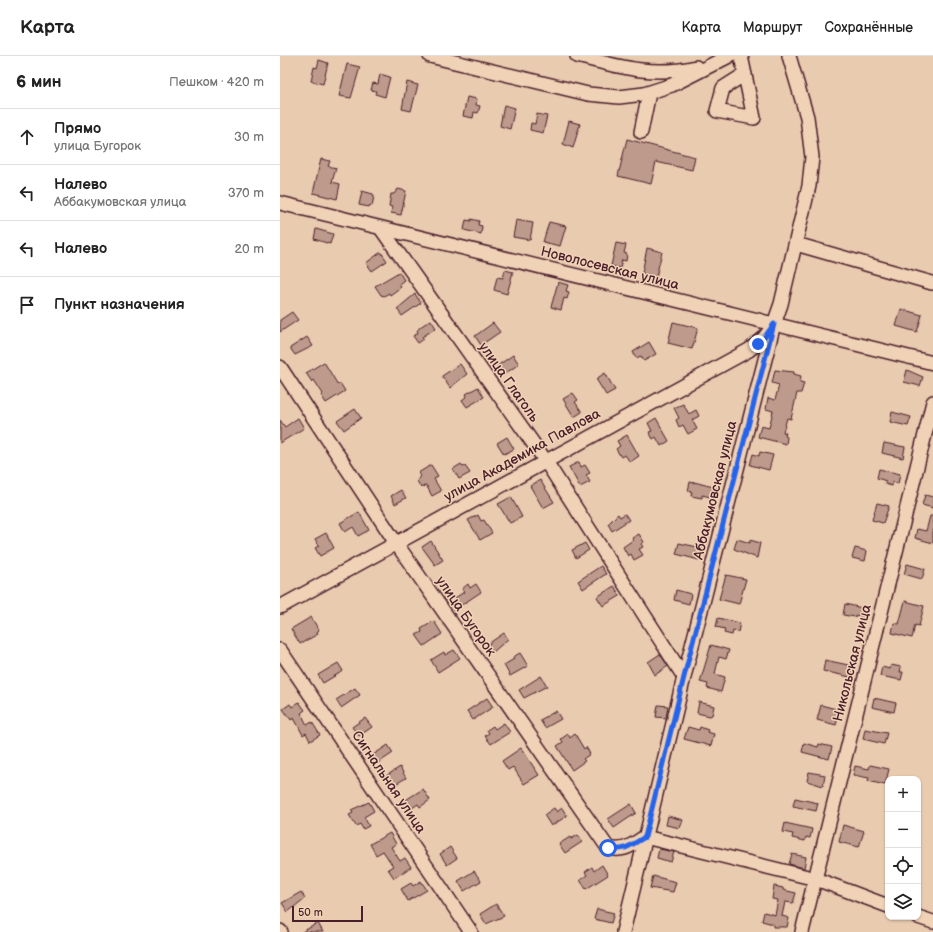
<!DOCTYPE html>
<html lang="ru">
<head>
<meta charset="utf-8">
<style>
	:root { --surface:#fff; --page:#f2f2f2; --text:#222; --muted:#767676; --line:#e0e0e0 }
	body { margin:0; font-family:"Balsamiq Sans",sans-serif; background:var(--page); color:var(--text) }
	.controls { position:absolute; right:12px; bottom:12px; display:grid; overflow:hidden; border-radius:8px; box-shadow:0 1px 3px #0004 }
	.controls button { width:36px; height:36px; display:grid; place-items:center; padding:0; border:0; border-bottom:1px solid var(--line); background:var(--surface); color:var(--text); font:20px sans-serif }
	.scale { position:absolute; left:12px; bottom:10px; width:71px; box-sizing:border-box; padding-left:4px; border:2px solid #4a1f2b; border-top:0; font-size:11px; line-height:14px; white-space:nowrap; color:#4a1f2b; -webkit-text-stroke:3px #f0d2b6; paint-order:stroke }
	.stop { position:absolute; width:12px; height:12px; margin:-9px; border:3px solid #2563eb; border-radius:50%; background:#fff }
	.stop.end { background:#2563eb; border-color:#fff; box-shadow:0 1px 4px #0008 }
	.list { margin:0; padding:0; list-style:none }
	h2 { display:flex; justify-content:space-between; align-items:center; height:52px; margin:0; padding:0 16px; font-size:17px }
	h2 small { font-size:13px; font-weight:400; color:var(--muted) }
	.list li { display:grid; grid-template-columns:26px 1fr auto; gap:12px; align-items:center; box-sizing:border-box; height:56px; padding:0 16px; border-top:1px solid var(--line) }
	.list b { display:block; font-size:15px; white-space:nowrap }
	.list p { margin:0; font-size:13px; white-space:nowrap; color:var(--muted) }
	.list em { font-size:13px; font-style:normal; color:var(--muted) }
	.icon { flex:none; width:22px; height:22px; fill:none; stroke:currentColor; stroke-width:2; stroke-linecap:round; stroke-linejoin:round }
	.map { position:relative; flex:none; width:653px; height:876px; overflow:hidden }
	header { display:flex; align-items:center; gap:24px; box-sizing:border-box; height:56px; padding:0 20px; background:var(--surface); border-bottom:1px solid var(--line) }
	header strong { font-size:19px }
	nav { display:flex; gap:22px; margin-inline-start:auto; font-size:14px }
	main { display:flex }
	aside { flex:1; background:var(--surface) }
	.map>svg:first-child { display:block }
</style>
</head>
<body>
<header>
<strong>Карта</strong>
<nav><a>Карта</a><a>Маршрут</a><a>Сохранённые</a></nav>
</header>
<main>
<aside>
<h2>6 мин<small>Пешком · 420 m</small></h2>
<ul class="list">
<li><svg class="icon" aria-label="ahead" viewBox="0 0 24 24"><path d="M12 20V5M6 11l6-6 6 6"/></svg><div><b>Прямо</b><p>улица Бугорок</p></div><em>30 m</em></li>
<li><svg class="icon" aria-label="left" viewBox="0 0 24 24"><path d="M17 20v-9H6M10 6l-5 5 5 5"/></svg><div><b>Налево</b><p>Аббакумовская улица</p></div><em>370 m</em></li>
<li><svg class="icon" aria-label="left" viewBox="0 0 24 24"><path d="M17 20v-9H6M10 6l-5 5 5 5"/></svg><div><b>Налево</b></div><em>20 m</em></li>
<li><svg class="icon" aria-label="arrive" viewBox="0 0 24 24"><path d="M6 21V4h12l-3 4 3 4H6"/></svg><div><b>Пункт назначения</b></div></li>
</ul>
</aside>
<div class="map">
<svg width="653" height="876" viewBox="0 0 653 876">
	<rect width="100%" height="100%" fill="#e9cbb0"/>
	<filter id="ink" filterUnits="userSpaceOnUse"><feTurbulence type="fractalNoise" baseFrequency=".025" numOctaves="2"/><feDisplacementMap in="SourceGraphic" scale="8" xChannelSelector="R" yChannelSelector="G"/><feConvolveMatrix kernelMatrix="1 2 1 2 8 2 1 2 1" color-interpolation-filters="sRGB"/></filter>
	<g filter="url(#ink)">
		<g fill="#bd9a8b" stroke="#4a1f2b">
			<polygon points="39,4 48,7 43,28 31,25 34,11 37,12"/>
			<polygon points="67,8 80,11 71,42 59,40"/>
			<polygon points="100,18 110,21 105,41 95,38 96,35 91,34 93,27 98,28"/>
			<polygon points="127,26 138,29 131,55 122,53"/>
			<polygon points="187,41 197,43 196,49 200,50 198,57 194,56 193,62 183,60"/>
			<polygon points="224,49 235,52 230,73 220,70"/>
			<polygon points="257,58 267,60 263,77 250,74 251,67 255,68"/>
			<polygon points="289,65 300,68 293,92 283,88"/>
			<polygon points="347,83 415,101 412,114 376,106 371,128 338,120"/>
			<polygon points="41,103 50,105 48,110 56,112 52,126 60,128 57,143 33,137"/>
			<polygon points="118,133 126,135 121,159 111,157 112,151 109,150 111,138 114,138"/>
			<polygon points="82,135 93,138 94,140 92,150 90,149 89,151 79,149"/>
			<polygon points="191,163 199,165 198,169 202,170 201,178 184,174 186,164 191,165"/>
			<polygon points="236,164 253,167 250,184 233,181"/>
			<polygon points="269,166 286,170 280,190 263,186"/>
			<polygon points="36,173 53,178 50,188 34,183"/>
			<polygon points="336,187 346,189 344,197 347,198 346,205 342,204 340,212 331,210"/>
			<polygon points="367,192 382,196 376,221 362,217"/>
			<polygon points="101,196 107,205 92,215 86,207"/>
			<polygon points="225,214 233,216 227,238 214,234 217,221 223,222"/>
			<polygon points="119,216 124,224 119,228 121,231 110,239 109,237 104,240 101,239 95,230"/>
			<polygon points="278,226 288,229 286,235 289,236 287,243 284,242 281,254 271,251"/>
			<polygon points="135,238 141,247 122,260 117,253"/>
			<polygon points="621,253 642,259 637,276 616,270"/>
			<polygon points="12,256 18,264 0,276 0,264"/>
			<polygon points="151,264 156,272 142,281 144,283 138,287 133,280 138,277 137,275 140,271"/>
			<polygon points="393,266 418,272 412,293 388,287"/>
			<polygon points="213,267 220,276 201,289 195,280"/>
			<polygon points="27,281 33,290 15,299 10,292"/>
			<polygon points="369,286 376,298 364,305 361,300 356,302 353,296"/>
			<polygon points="233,299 239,308 223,319 217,310"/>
			<polygon points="44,306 58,329 60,327 65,335 46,347 41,339 43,338 34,324 32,326 26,317"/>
			<polygon points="180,308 187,318 170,332 162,320"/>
			<polygon points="495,314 514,316 514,318 521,320 520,326 524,327 521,337 517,337 511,363 507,362 503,376 506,377 505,380 507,381 506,388 478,381 481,370 489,372 493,355 486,353 488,342 495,344 499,329 492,327"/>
			<polygon points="627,314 643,321 640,330 624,326"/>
			<polygon points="325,317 335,334 326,339 316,323"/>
			<polygon points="198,331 204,341 187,351 182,344 187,340 186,338"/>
			<polygon points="293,337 298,344 295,346 302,356 294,361 283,343"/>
			<polygon points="403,348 409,358 416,354 419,360 412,364 417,373 408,378 403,369 399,371 396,364 399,362 394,352"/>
			<polygon points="75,353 81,362 64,374 57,365"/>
			<polygon points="612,356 631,361 628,370 610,366"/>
			<polygon points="18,362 24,372 0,387 0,364 5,371"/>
			<polygon points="376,362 389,385 381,390 376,381 373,383 369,376 372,375 368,367"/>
			<polygon points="347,379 359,400 350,406 345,399 341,401 336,393 340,390 337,385"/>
			<polygon points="227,381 234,393 224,398 217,387"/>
			<polygon points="604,387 625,391 623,402 602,397"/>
			<polygon points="480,396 493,399 489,414 470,409 473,398 479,400"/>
			<polygon points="299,406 301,411 305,409 310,417 306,419 310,426 300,431 289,411"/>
			<polygon points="181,408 183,411 185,410 190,417 179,423 173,413"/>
			<polygon points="151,409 158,420 154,423 161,435 152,440 146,429 141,432 137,425 140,420 138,417"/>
			<polygon points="599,413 620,418 618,428 613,426 612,430 605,428 606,425 597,422"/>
			<polygon points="260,424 274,446 263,452 250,430"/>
			<polygon points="410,426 414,427 414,426 437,432 435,442 422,439 422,442 411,440 412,436 408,435"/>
			<polygon points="121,434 126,442 115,448 111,440"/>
			<polygon points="645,439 653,441 653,452 642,449"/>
			<polygon points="231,441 242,461 230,467 218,448"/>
			<polygon points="597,447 609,450 603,467 592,464"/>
			<polygon points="79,456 89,474 78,480 73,471 65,476 60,467"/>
			<polygon points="338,458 340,461 345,458 349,464 332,475 328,468"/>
			<polygon points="198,459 201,465 204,464 212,477 200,484 188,464"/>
			<polygon points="650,460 653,460 653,487 635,482 637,473 646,475"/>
			<polygon points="46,477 54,492 40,500 35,492 39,490 35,483"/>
			<polygon points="359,478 364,486 361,488 363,491 359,493 363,499 354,504 351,498 348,500 343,491 353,484 352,482"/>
			<polygon points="457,483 470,487 470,484 480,487 477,502 454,493"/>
			<polygon points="151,485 163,504 155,509 142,491"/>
			<polygon points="305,487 309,494 296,502 292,494"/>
			<polygon points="399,487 422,492 419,504 396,498"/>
			<polygon points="575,492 587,495 585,505 572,502"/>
			<polygon points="627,508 645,513 642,523 624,518"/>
			<polygon points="321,510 326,518 303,533 298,525"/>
			<polygon points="446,519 466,523 459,548 439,543"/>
			<polygon points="188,528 190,532 196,528 201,536 180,550 175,542 184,536 182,533"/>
			<polygon points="334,530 340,540 323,550 317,541"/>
			<polygon points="396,534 411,538 409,548 394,544"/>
			<polygon points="625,545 644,550 639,570 635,569 632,582 612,577 614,567 619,568"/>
			<polygon points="565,548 586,553 585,561 576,559 575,561 563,559"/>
			<polygon points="31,561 39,574 37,576 38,578 20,588 11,573"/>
			<polygon points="438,562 460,567 458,576 453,575 452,579 444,577 445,573 436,571"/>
			<polygon points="154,565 162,578 144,590 136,579 142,576 141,573"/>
			<polygon points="224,577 228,583 213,596 208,588"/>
			<polygon points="431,589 449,594 446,603 439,601 435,618 445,621 441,636 427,632 428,628 420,626"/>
			<polygon points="174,594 180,602 158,616 151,604 164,596 165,599"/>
			<polygon points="240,597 248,610 230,620 224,609 234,603 233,601"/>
			<polygon points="380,598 388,610 375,619 368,606"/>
			<polygon points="545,604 573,610 570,621 543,615"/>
			<polygon points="58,607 63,615 43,627 38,619"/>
			<polygon points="611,609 621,611 620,616 623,616 621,624 600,620 602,611 610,613"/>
			<polygon points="261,620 267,630 244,642 239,634"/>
			<polygon points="75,632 80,639 61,652 56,644"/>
			<polygon points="207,642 213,651 193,664 187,655"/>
			<polygon points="594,642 616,647 614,656 592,651"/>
			<polygon points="19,646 25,654 21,657 27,669 32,666 40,679 30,685 26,677 23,679 14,662 11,664 3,653 10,648 12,651"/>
			<polygon points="419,646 434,650 432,659 430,660 417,657"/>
			<polygon points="378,649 388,650 386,662 376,661"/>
			<polygon points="541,649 560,654 556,669 537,664"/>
			<polygon points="276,655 281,663 265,672 260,664"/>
			<polygon points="85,662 92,671 79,680 72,671"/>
			<polygon points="224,667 230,676 211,688 205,680 209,677 207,674 213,670 215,673"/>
			<polygon points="408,671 419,674 420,671 428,674 427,676 434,678 431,690 404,683"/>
			<polygon points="585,673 607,677 604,688 583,683"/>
			<polygon points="288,678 290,682 295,678 304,693 306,691 310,698 303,703 305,705 292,714 277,690 283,686 281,683"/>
			<polygon points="524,687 538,691 539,688 552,691 549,703 522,696"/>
			<polygon points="108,689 113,697 98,707 93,699"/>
			<polygon points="241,692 259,719 244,728 233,711 228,714 222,705"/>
			<polygon points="590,709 609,713 605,729 588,725 589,722 573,719 575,710 589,713"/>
			<polygon points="120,711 126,722 112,730 106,720"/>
			<polygon points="529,716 545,719 543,730 527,725"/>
			<polygon points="143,733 150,744 140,751 138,748 129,754 124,745"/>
			<polygon points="515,742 538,747 536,755 513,750"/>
			<polygon points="89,746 94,755 84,761 89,770 83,773 80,768 76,770 69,759 73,757 71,754"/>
			<polygon points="351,748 356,757 334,772 328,763"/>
			<polygon points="274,752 277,756 282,752 287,760 271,770 264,759"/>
			<polygon points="388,760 403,764 400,772 386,769"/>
			<polygon points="505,767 532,773 530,782 526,781 525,785 512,782 513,778 503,776"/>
			<polygon points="563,769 584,775 579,791 559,786"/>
			<polygon points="110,777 116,788 111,791 120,805 125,802 131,811 114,822 108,813 113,810 103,795 96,799 90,788"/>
			<polygon points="298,779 302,786 285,797 279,788 290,781 291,783"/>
			<polygon points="170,791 177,802 167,809 160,798"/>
			<polygon points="379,793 394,796 391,806 377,802"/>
			<polygon points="512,798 526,801 524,812 509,808"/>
			<polygon points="322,809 328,819 306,833 300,824 307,819 305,816 312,811 314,815"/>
			<polygon points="194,815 201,825 184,835 178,825"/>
			<polygon points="373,820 396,826 393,836 370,832"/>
			<polygon points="141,825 147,834 128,845 121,833 131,827 133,830"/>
			<polygon points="494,830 503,832 503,834 516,837 513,847 505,846 502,860 509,862 507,871 493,871 493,868 482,865 484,856 495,859 498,844 492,843"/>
			<polygon points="21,836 25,842 8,856 2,847"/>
			<polygon points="216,848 224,860 206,868 200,858"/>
			<polygon points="317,853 334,857 331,867 314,863"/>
			<polygon points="38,867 43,876 22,876"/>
		</g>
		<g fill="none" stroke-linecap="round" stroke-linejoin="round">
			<g stroke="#4a1f2b" stroke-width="16">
				<g id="minor">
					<polyline points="150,0 308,38 339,41 364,38 392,29 449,0"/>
					<path d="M 297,0 C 339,11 373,21 416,11"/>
					<polyline points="461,0 474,62 437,55 443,32 465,18"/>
					<polyline points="361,76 369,37"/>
					<polyline points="0,147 653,307"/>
					<polyline points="102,174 265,404 404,621"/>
					<polyline points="516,188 652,227"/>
					<path d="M 0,311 L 116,487 L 328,792 C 345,796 351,789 365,781"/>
					<polyline points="0,551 469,294 484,282 491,273"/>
					<polyline points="0,594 191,876"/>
					<polyline points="365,781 536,823 608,850"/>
					<polyline points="638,861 653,866"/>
					<polyline points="0,875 1,876"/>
					<polyline points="343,876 404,621 494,268 501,248 529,130 532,101 527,61 509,0"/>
					<polyline points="522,876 653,346"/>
				</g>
			</g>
			<use href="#minor" stroke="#f0d2b6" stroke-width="13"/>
		</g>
	</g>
	<g fill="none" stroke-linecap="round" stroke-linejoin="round" filter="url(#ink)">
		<path stroke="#2563eb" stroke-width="5" d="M 328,792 C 345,796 351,789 365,781 L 404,621 L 494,268 L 484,282 L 478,288"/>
	</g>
	<g text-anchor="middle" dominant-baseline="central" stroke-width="3" stroke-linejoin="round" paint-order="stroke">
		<g font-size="14" fill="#4a1f2b" stroke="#f0d2b6">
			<text transform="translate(330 212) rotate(14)">Новолосевская улица</text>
			<text transform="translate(229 326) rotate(55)">улица Глаголь</text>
			<text transform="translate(242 399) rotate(-29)">улица Академика Павлова</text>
			<text transform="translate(435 434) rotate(-76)">Аббакумовская улица</text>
			<text transform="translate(186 560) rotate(55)">улица Бугорок</text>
			<text transform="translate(572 607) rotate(-76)">Никольская улица</text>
			<text transform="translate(109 726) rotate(56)">Сигнальная улица</text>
		</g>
	</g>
</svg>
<div class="controls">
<button>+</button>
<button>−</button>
<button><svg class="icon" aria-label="locate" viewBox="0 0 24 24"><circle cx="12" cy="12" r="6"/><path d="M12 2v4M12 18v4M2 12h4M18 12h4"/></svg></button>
<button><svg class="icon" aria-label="layers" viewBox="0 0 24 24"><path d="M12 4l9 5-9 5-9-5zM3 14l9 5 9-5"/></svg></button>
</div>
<div class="scale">50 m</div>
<div class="stop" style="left:328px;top:792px"></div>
<div class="stop end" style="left:478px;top:288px"></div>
</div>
</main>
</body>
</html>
